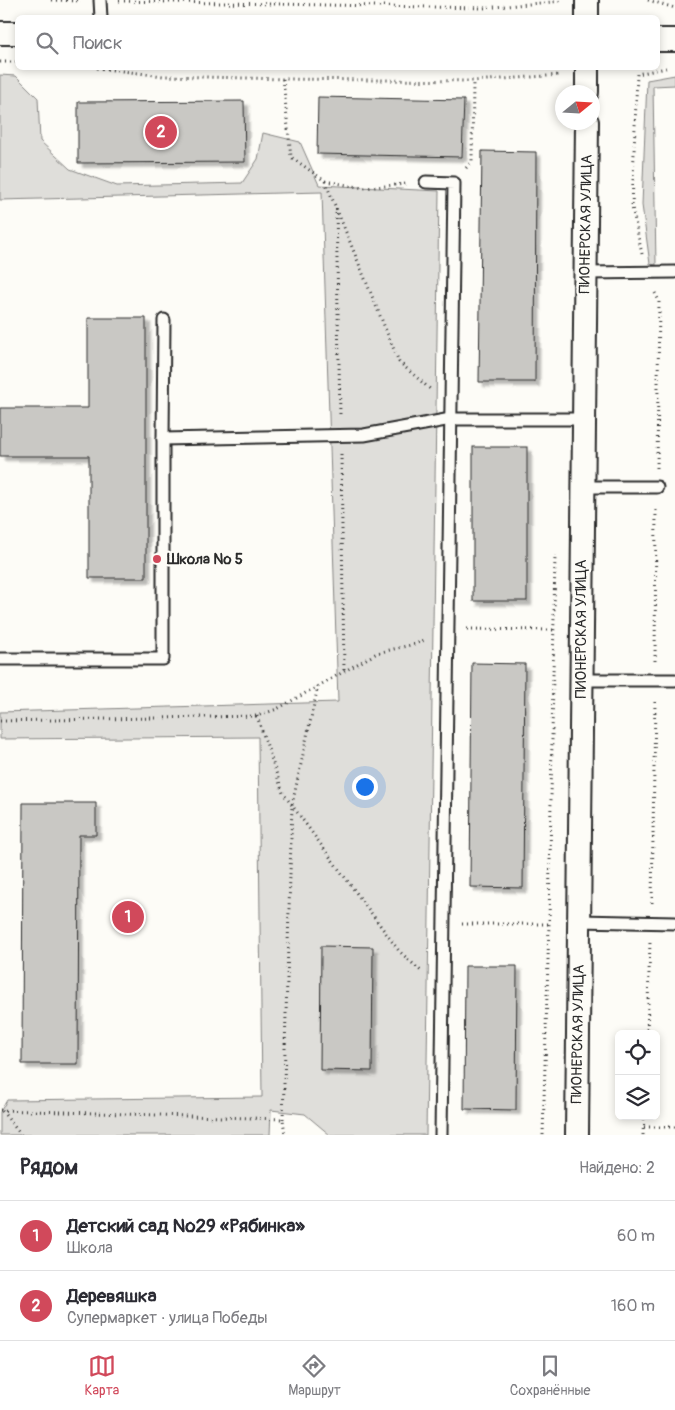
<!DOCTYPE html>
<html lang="ru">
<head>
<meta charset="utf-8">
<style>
	:root { --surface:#fff; --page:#f7f7f7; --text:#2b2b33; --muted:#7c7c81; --line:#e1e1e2; --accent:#d1495b }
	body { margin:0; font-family:Pangolin,sans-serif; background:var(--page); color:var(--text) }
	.controls { position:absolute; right:15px; bottom:15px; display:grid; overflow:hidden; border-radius:8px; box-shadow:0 2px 8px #0003 }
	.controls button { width:45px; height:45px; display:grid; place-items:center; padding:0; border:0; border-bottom:1px solid var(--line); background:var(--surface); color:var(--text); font:25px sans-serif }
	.compass { position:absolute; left:555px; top:85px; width:45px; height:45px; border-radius:50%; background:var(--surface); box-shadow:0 2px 8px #0003; rotate:72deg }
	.you { position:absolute; left:364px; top:786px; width:18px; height:18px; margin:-12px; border:4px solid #fff; border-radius:50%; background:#1a73e8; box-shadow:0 0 0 8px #1a73e833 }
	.badge { display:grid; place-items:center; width:32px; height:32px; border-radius:50%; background:var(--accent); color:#fff; font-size:16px; font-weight:700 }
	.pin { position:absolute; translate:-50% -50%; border:2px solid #fff; box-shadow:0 1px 5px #0006 }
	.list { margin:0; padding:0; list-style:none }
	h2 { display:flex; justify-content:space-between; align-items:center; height:65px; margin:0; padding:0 20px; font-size:21px }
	h2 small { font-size:16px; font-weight:400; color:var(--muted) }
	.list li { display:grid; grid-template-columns:32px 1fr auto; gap:15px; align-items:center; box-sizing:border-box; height:70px; padding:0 20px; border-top:1px solid var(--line) }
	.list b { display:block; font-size:19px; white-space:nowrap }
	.list p { margin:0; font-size:16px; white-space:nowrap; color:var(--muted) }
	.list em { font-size:16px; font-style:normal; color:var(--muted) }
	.icon { flex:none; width:28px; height:28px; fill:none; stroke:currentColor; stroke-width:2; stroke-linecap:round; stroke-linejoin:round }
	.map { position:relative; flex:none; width:675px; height:1135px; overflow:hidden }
	.search { position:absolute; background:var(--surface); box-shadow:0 2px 8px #0003; left:15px; right:15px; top:15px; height:55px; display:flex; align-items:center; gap:12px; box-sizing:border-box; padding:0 18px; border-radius:8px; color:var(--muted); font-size:19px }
	.sheet { height:205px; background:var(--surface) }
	nav { display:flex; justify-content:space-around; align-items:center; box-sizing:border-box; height:70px; border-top:1px solid var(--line); background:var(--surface); font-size:14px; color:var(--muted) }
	nav a { display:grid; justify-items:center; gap:2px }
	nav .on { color:var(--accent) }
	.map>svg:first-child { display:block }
</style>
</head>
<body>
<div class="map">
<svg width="675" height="1135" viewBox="0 0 675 1135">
	<defs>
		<filter id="shadow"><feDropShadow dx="4.5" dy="4.5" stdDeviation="1" flood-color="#0004"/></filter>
	</defs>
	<rect width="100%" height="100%" fill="#fdfcf7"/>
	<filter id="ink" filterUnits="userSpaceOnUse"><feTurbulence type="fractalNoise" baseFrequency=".02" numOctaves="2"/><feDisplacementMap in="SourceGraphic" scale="10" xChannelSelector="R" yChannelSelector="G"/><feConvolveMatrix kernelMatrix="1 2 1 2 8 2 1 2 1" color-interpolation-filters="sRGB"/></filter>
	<g filter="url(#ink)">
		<g fill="#dfdeda" stroke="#858482">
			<polygon points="0,75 16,76 38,98 40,141 70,169 117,186 242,183 258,159 263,133 300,142 319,185 439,191 426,1135 330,1135 305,1114 271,1110 270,1135 0,1135 0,1112 7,1100 262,1097 258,737 0,739 0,712 338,702 322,192 0,200"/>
			<polygon points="675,75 675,85 653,86 656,265 650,264 642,205 647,80"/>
		</g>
		<g fill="#c9c8c4" stroke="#2b2b2b" filter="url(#shadow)">
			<polygon points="318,97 464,100 462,157 317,154"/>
			<polygon points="244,101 245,162 78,163 78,102"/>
			<polygon points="482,151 536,152 535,382 479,382"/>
			<polygon points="88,318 146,318 146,578 89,578 89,456 0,456 0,408 88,408"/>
			<rect x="473" y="447" width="54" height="154"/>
			<polygon points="472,663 525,664 523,888 470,887"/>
			<polygon points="23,803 96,803 96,835 79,835 78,1064 22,1064"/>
			<polygon points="321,946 373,947 372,1071 320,1070"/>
			<polygon points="465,966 517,966 516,1110 464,1109"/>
		</g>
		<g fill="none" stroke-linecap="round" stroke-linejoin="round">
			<g stroke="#2b2b2b" stroke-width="15">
				<g id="lane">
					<polyline points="100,0 101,18"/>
					<polyline points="426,182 454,183 441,1135"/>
					<polyline points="585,273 675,272"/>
					<polyline points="164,320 163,439 364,435 451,419 583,419"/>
					<polyline points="583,487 657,487"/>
					<polyline points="0,659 163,659 163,439"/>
					<polyline points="581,680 675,680"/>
					<polyline points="579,921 675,923"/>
				</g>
			</g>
			<g stroke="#2b2b2b" stroke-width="26">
				<g id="street">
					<polyline points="587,18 587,0"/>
					<polyline points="0,33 18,33"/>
					<polyline points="658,40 675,40"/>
					<polyline points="587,92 587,68"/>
					<polyline points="577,1135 587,122"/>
				</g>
			</g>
			<g stroke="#2b2b2b" stroke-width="3" stroke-dasharray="1 4" stroke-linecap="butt">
				<polyline points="51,0 81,1"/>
				<polyline points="648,0 675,8"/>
				<polyline points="119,1 483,8 563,1"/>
				<polyline points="0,62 18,62"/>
				<polyline points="97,68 163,76 283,79 473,81 561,75"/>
				<polyline points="283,79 291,157 325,181 364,188 406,184"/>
				<polyline points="466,168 472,161 473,81"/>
				<polyline points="325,181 399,362 430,389"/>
				<polyline points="336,208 340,415"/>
				<polyline points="642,254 632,207 637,74 666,68"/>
				<polyline points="655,293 659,301 657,468"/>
				<polyline points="341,454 344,671"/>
				<polyline points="467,629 553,630"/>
				<polyline points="655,661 656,507"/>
				<polyline points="257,716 283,793 399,951 423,973"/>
				<polyline points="0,721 257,716 277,709 377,653 415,644 427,639"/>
				<polyline points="652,903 655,700"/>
				<polyline points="462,924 549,924"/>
				<polyline points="647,1034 650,942"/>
				<polyline points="0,1110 283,1119 285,1135"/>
				<polyline points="2,1111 21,1135"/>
				<polyline points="283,1119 292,805 318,686"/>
				<polyline points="644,1127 675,1127"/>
				<polyline points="543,1135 549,924 555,555"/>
				<polyline points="643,1135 644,1116"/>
			</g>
			<use href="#lane" stroke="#fdfcf7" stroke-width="11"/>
			<use href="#street" stroke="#fdfcf7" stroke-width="22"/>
		</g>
	</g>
	<circle fill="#d1495b" stroke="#fdfcf7" stroke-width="2" cx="157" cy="559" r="5"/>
	<g text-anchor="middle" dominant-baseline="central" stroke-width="4.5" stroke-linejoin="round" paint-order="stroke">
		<g font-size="15" fill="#2b2b2b" stroke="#fdfcf7">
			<text transform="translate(586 224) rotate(-89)">ПИОНЕРСКАЯ УЛИЦА</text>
			<text transform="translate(581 629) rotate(-90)">ПИОНЕРСКАЯ УЛИЦА</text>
			<text transform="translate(578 1034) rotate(-89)">ПИОНЕРСКАЯ УЛИЦА</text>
		</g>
		<g font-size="15" font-weight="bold" fill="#2b2b2b" stroke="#fdfcf7" text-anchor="start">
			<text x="167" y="559">Школа № 5</text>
		</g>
	</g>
</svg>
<div class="controls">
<button><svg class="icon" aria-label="locate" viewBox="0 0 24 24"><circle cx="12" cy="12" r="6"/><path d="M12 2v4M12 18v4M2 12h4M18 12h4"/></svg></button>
<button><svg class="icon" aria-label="layers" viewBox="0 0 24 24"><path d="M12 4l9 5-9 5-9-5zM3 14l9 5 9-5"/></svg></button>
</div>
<svg class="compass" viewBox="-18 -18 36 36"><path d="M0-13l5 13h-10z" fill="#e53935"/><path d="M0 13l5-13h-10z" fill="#7c7c81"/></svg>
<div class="you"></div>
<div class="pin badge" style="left:128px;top:917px">1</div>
<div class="pin badge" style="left:161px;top:132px">2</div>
<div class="search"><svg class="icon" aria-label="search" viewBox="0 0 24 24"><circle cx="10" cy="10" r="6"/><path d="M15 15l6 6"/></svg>Поиск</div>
</div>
<section class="sheet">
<h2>Рядом<small>Найдено: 2</small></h2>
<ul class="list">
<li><span class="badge">1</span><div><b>Детский сад №29 «Рябинка»</b><p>Школа</p></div><em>60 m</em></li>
<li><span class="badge">2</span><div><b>Деревяшка</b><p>Супермаркет · улица Победы</p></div><em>160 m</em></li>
</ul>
</section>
<nav>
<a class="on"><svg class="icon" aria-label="map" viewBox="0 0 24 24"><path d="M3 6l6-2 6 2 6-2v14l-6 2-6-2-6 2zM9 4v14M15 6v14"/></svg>Карта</a>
<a><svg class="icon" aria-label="directions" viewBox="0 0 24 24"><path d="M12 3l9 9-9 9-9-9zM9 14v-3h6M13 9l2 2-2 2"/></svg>Маршрут</a>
<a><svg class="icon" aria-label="saved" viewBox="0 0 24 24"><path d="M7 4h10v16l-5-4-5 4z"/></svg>Сохранённые</a>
</nav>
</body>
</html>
